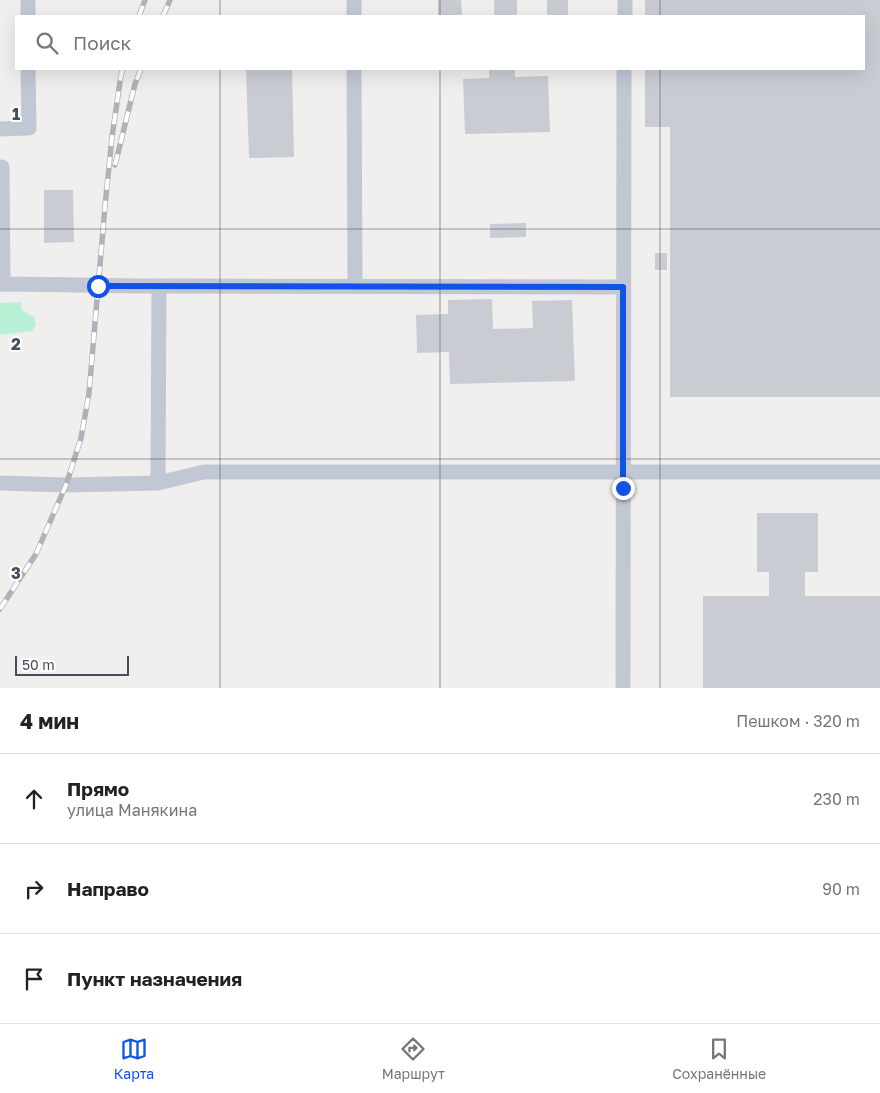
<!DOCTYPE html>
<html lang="ru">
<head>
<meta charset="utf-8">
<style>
	:root { --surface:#fff; --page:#f6f6f6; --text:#222; --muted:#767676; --line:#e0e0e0; --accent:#1152e8 }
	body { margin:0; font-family:"Golos Text",sans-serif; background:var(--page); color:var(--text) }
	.scale { position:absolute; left:15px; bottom:12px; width:114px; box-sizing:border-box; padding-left:5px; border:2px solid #454e5c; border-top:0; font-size:14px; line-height:18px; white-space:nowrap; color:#454e5c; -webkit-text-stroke:4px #fff; paint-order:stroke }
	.stop { position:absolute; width:15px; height:15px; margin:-11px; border:4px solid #1152e8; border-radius:50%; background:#fff }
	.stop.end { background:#1152e8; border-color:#fff; box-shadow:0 1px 5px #0008 }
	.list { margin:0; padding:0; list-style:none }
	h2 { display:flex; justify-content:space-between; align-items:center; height:65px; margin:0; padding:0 20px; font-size:21px }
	h2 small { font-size:16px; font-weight:400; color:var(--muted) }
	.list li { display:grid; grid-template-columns:32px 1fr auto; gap:15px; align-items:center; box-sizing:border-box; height:90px; padding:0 20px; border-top:1px solid var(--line) }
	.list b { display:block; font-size:19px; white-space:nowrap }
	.list p { margin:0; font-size:16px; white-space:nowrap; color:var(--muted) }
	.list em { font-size:16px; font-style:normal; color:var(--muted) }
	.icon { flex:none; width:28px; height:28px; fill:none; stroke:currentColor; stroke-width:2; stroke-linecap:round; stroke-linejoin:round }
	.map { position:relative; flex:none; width:880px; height:688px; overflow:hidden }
	.search { position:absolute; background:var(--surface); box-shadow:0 5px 20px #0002; left:15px; right:15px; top:15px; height:55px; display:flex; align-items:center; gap:12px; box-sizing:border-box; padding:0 18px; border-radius:0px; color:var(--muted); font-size:19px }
	.sheet { height:335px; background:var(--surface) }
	nav { display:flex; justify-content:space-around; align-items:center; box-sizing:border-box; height:70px; border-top:1px solid var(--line); background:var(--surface); font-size:14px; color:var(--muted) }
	nav a { display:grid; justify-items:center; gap:2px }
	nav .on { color:var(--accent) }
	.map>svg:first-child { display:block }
</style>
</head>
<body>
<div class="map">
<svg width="880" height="688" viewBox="0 0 880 688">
	<rect width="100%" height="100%" fill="#f1eeee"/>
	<polygon fill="#baf1d6" points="21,302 22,310 34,317 36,324 32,331 0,335 0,303"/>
	<g fill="#caccd4">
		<polygon points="438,0 461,0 462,16 438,16"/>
		<rect x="494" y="0" width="23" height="16"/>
		<rect x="547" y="0" width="21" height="16"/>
		<polygon points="645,0 880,0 880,397 670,397 670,127 645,127 645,69 864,69 864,16 645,16"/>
		<polygon points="246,69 292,69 294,157 249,158"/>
		<polygon points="489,69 515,69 515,77 548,76 550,132 465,134 463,79 489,78"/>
		<polygon points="44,190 73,190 74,242 44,243"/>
		<polygon points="526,223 526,237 490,238 490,224"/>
		<rect x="655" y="253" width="12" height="17"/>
		<polygon points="492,299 493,329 533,328 532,301 572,300 575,381 450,384 449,352 417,353 416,315 448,314 448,300"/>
		<polygon points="757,513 818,513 818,572 805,572 805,596 880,596 880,688 703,688 703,596 769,596 769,572 757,572"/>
	</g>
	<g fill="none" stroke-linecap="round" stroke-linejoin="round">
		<g stroke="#c1c8d4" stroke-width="15">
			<polyline points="28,0 28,16"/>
			<polyline points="354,0 354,16"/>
			<polyline points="625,16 625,0"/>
			<polyline points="354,69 355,286"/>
			<polyline points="0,129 29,128 28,69"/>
			<polyline points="2,167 3,284"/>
			<path d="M 0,284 C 53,284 106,286 159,286 L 623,287"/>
			<polyline points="0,483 66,485 158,483 204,472 880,472"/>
			<polyline points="158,483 159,286"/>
			<polyline points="623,688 624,69"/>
		</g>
		<g stroke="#b0b2b9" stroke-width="5.5">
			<g id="rail">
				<polyline points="139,16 145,0"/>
				<polyline points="163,16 170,0"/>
				<polyline points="115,165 135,84 141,69"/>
				<polyline points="0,609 36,554 66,485 81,438 89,393 105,206 112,137 121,75 123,69"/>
			</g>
		</g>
		<use href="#rail" stroke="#fff" stroke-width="4" stroke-dasharray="11" stroke-linecap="butt"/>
	</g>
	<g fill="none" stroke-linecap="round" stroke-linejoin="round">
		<polyline stroke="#1152e8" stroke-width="6" points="98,286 623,287 623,488"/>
	</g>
	<path fill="none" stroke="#454e5c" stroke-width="1" stroke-opacity="0.55" d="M 220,0 L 220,16M 440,0 L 440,16M 660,0 L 660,16M 220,69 L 220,688M 440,69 L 440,688M 660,69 L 660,688M 0,229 L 880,229M 0,459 L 880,459"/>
	<g font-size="16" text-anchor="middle" font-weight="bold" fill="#454e5c" stroke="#fff" stroke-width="4" stroke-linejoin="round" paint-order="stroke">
		<text x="16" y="120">1</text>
		<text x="16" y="350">2</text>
		<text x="16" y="579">3</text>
	</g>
</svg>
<div class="scale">50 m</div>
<div class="stop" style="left:98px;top:286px"></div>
<div class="stop end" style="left:623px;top:488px"></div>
<div class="search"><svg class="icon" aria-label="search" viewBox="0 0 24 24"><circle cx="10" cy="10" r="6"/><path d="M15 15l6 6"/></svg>Поиск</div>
</div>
<section class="sheet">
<h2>4 мин<small>Пешком · 320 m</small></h2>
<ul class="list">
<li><svg class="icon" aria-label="ahead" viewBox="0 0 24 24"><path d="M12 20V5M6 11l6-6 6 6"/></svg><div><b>Прямо</b><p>улица Манякина</p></div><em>230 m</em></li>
<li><svg class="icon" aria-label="right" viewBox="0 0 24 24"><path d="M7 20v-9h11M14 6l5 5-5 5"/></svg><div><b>Направо</b></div><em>90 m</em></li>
<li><svg class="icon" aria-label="arrive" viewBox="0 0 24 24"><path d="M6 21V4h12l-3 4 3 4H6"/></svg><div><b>Пункт назначения</b></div></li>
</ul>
</section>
<nav>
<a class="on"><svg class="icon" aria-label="map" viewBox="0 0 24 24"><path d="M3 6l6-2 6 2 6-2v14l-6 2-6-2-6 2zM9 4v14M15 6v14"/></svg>Карта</a>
<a><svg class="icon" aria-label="directions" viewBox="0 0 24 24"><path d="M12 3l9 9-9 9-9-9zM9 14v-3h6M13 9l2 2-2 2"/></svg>Маршрут</a>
<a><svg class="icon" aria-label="saved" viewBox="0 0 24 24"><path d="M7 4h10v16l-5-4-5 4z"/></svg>Сохранённые</a>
</nav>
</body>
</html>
